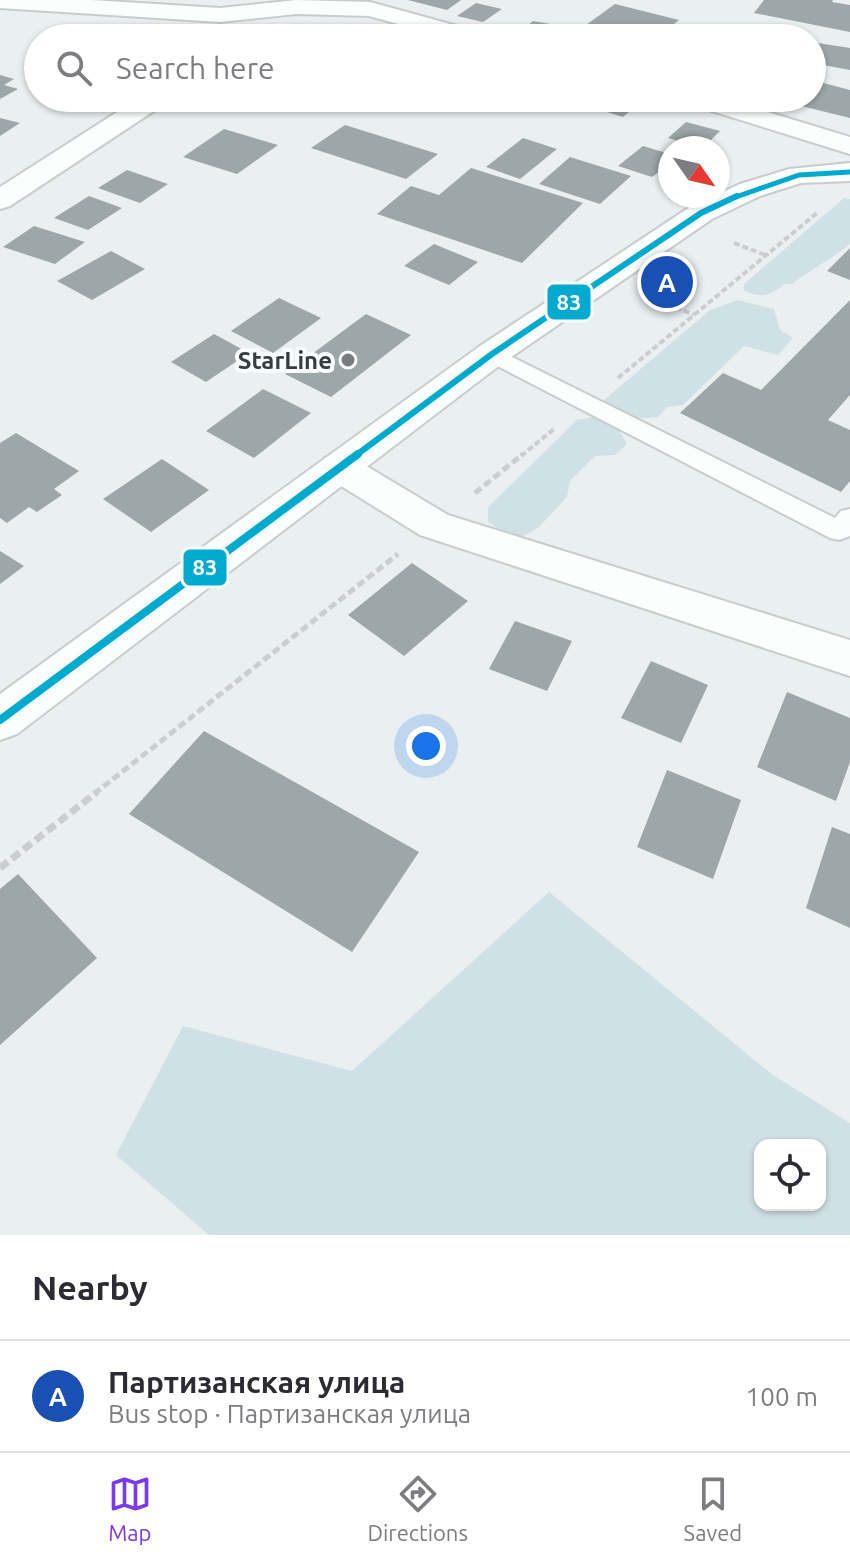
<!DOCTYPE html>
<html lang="en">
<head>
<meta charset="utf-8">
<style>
	:root { --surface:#fff; --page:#f7f7f7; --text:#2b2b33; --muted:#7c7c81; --line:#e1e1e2; --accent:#7c3aed }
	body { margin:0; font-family:Ubuntu,sans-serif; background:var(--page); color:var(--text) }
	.controls { position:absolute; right:24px; bottom:24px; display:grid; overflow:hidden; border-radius:16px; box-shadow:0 2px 6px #0004 }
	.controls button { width:72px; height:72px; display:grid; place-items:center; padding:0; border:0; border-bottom:2px solid var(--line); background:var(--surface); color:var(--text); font:40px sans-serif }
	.compass { position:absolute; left:658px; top:136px; width:72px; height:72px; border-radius:50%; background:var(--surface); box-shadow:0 2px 6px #0004; rotate:124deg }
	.you { position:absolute; left:426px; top:746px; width:28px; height:28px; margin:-20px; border:6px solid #fff; border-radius:50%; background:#1a73e8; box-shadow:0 0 0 12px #1a73e833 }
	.badge { display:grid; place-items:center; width:52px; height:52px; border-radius:50%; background:var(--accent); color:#fff; font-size:26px; font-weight:700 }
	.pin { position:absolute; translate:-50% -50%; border:4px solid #fff; box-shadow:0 2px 8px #0006 }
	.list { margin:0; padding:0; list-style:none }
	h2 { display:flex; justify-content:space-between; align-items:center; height:104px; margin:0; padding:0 32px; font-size:34px }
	h2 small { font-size:26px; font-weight:400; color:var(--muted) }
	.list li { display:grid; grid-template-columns:52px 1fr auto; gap:24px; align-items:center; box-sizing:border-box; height:112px; padding:0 32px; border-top:2px solid var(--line) }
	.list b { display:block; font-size:30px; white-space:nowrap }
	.list p { margin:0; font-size:26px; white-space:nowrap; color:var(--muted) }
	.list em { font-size:26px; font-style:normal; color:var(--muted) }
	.icon { flex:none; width:44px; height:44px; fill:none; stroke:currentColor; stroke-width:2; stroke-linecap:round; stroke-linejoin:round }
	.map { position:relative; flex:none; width:850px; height:1235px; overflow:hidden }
	.search { position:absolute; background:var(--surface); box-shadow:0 2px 6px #0004; left:24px; right:24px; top:24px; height:88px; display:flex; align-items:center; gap:20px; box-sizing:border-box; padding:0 28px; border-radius:44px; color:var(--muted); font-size:30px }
	.sheet { height:216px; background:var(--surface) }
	nav { display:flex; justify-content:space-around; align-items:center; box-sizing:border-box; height:112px; border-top:2px solid var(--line); background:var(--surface); font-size:22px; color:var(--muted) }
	nav a { display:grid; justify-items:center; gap:4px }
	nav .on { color:var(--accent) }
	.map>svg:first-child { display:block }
</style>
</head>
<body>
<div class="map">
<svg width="850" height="1235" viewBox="0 0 850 1235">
	<rect width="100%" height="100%" fill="#eaeff0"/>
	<g fill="#d0e1e6" fill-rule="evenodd">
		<path d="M 844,198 L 850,199 L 850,244 C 831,260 811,269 792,284 L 785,284 C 769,296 763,298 744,291 L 744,284 Z"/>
		<path d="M 737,300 L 774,309 L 780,330 L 793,338 L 778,355 L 744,346 L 683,405 L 667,407 L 658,417 C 640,420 613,418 604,400 L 710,310 Z"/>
		<polygon points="593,417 618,428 627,444 615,455 595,456 570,481 567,497 538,528 516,540 488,522 488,507 577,420"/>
		<path d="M 549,892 L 773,1075 L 850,1123 L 850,1235 L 209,1235 L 116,1155 L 183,1026 L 352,1071 ZM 820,1145 L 820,1205 L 760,1205 L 760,1145 Z"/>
	</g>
	<g fill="#9da7aa">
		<polygon points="408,0 461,0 447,10"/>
		<polygon points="764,0 833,0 832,2 850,5 850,32 754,13"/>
		<polygon points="476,3 502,9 483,22 457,16"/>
		<polygon points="615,4 679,20 656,38 568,38"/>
		<polygon points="533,21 561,26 550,38 518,34"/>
		<polygon points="720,25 783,36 783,38 711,38"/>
		<polygon points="128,26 165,32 157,38 111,38"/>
		<polygon points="812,42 850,48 850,70 812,63"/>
		<polygon points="0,75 14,79 4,85 18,89 0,99"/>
		<polygon points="812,80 850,90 850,118 773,99 812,98"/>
		<polygon points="562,98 608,98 636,106 623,117"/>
		<polygon points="0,118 20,123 0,136"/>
		<polygon points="686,122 720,131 703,148 668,138"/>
		<polygon points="345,125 438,154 406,179 311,148"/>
		<polygon points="224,129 278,145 237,174 183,157"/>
		<polygon points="523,138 557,149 520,179 486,167"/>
		<polygon points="643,146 670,154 670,164 652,177 618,166"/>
		<polygon points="570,157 631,176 600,204 539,184"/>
		<polygon points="471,168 583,203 522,263 377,214 411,186 439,195"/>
		<polygon points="127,170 168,184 140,203 98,188"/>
		<polygon points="89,196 122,208 88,230 54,218"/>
		<polygon points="34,226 85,242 55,264 3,247"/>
		<polygon points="434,244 478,262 449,285 404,266"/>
		<polygon points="850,248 850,280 827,271"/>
		<polygon points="111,251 145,269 92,300 57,281"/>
		<polygon points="667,272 680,278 662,291 649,285"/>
		<polygon points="279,298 321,318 273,353 231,331"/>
		<polygon points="850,300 850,395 828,420 850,430 850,481 841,492 680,413 723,373 761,390"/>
		<polygon points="366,314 411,335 331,397 285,374"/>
		<polygon points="214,334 249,353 206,382 171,362"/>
		<polygon points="263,389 311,413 254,458 206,431"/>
		<polygon points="16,433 79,471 54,489 62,495 37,512 29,507 7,523 0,518 0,443"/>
		<polygon points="162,459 209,490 151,532 103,499"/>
		<polygon points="0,551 24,566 0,584"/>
		<polygon points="412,563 468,601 404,656 348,615"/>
		<polygon points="515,621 572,641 547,691 489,669"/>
		<polygon points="651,661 708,685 681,743 621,718"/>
		<polygon points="787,692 850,718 850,762 836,801 757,767"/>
		<polygon points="204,731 419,852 352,952 129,814"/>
		<polygon points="667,770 741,800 713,879 637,847"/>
		<polygon points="832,827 850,834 850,928 806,908"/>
		<polygon points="18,874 97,958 0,1045 0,889"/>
	</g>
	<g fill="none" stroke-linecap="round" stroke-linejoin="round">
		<g stroke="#c8cccd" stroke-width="4">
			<polygon id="service" points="492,347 835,518 841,511 850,509 850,536 839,540 830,538 484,359 481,354"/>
		</g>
		<g stroke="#c8cccd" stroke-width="4">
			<polygon id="minor" points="339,454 353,458 448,515 850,640 850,676 420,535 325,476 320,467 325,458"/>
		</g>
		<g stroke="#c8cccd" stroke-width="4">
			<g id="tertiary">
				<polygon points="0,0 91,0 220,8 296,0 370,2 483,33 487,38 449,38 369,16 296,14 220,22 0,8"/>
				<polygon points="139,98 170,98 166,103 10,206 0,209 0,187"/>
				<polygon points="682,98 722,98 850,137 850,154 686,103"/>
			</g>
		</g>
		<g stroke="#c8cccd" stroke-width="4">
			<polygon id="secondary" points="850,163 850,181 801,183 760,196 712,219 504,362 17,734 0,740 0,694 480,346 690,207 740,184 789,169"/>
		</g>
		<g stroke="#cccdce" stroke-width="4" stroke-dasharray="6 3" stroke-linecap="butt">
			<polyline points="734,243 765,255"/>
			<polyline points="651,296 694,315"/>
			<polyline points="618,378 817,213"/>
			<polyline points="521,456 554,429"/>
		</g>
		<g stroke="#cccdce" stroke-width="5" stroke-dasharray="8 4" stroke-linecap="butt">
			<polyline points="475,493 523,454"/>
			<polyline points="94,794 398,554"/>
		</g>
		<polyline stroke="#cccdce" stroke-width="7" stroke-dasharray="10 5" stroke-linecap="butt" points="0,868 97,792"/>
		<use href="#service" fill="#fcfdfd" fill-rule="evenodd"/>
		<use href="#minor" fill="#fcfdfd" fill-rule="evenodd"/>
		<use href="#tertiary" fill="#fcfdfd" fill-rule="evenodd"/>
		<use href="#secondary" fill="#fcfdfd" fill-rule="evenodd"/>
		<g stroke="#f7fdff" stroke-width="8">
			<polyline id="bus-1-far2" points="733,198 799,175 850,172"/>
		</g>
		<g stroke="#f7fdff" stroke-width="11">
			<polyline id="bus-1-far1" points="355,456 492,354 701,213 737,196"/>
		</g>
		<g stroke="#f7fdff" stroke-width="14">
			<polyline id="bus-1" points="0,720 358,454"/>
		</g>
		<use href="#bus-1-far2" stroke="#00a9ce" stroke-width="5"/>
		<use href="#bus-1-far1" stroke="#00a9ce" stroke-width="6"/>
		<use href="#bus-1" stroke="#00a9ce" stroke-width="8"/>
	</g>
	<circle fill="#777b7c" stroke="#f7fdff" stroke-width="3" cx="348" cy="360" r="8"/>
	<g text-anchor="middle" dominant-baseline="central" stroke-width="8" stroke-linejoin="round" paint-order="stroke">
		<g font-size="24" font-weight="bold" fill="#393c3d" stroke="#f7fdff" text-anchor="end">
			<text x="332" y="360">StarLine</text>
		</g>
	</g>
	<g stroke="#f7fdff" stroke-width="3">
		<rect x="546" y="283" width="46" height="38" rx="8" fill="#00a9ce"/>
		<rect x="182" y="548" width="46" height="39" rx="8" fill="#00a9ce"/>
	</g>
	<g font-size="22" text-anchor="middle" font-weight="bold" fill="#fff">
		<text x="569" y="310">83</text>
		<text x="205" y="575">83</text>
	</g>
</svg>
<div class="controls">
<button><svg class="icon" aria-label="locate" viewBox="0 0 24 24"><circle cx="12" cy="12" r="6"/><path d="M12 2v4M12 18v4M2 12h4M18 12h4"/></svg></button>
</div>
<svg class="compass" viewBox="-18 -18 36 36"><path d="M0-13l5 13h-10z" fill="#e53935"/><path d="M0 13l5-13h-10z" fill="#7c7c81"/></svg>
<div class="you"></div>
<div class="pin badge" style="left:667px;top:282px;background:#1a4fb4">A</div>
<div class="search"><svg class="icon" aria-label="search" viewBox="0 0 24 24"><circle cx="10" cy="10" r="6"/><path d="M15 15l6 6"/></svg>Search here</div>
</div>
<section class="sheet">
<h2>Nearby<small></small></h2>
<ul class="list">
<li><span class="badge" style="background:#1a4fb4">A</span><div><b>Партизанская улица</b><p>Bus stop · Партизанская улица</p></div><em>100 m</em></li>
</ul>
</section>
<nav>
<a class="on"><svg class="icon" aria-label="map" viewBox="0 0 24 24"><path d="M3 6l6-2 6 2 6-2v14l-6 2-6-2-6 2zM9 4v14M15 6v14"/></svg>Map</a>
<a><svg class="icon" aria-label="directions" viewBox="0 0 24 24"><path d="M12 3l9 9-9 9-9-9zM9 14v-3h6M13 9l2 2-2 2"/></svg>Directions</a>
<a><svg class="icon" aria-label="saved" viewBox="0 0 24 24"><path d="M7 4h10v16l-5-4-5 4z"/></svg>Saved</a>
</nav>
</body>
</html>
